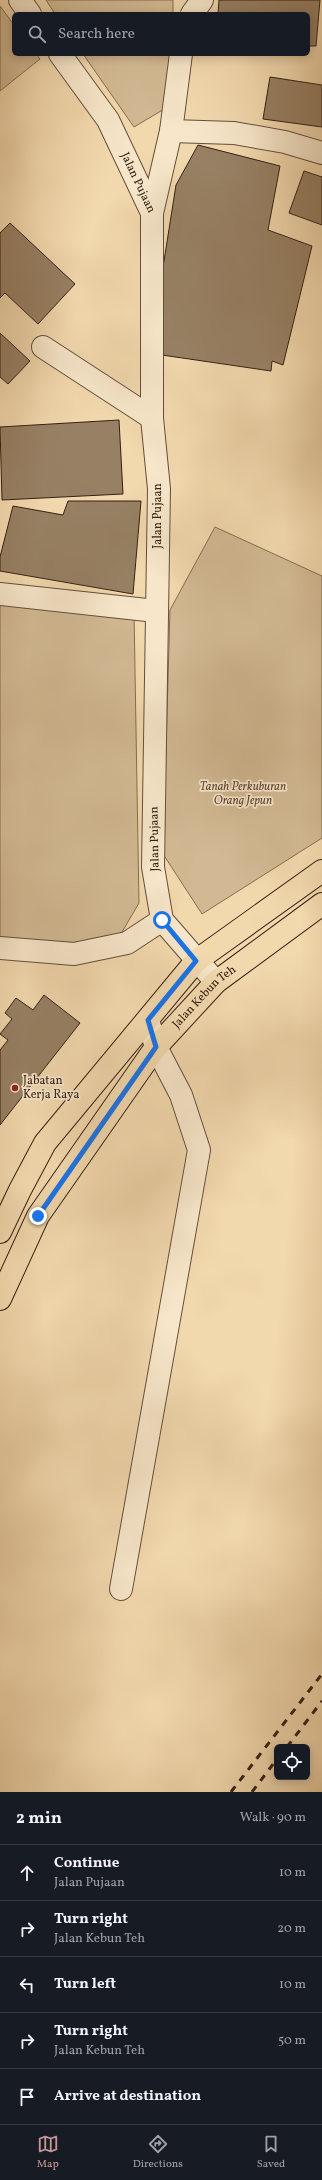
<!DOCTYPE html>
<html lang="en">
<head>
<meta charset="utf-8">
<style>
	:root { --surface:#171b24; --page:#242831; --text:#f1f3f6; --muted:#9ea1a6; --line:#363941; --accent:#c59692 }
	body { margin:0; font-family:Vollkorn,serif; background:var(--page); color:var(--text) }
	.controls { position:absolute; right:12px; bottom:12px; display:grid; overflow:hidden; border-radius:6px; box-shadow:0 2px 10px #0003 }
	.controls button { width:36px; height:36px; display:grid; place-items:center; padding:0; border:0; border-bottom:1px solid var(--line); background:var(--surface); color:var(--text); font:20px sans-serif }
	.stop { position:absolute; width:12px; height:12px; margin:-9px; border:3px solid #1a73e8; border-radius:50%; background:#fff }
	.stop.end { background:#1a73e8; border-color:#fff; box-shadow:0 1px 4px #0008 }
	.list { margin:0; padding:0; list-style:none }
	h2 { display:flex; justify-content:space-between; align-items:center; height:52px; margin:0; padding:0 16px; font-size:17px }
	h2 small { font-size:13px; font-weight:400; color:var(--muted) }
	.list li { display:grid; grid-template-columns:26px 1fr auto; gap:12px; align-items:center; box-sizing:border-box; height:56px; padding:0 16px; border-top:1px solid var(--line) }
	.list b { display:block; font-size:15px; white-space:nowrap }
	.list p { margin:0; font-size:13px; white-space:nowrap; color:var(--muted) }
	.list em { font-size:13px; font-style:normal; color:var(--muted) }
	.icon { flex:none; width:22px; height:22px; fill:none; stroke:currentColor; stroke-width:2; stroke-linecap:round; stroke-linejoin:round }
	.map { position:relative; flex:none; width:322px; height:1792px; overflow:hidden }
	.search { position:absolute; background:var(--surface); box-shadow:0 2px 10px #0003; left:12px; right:12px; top:12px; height:44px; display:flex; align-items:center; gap:10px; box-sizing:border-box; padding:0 14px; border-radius:6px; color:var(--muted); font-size:15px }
	.sheet { height:332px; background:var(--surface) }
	nav { display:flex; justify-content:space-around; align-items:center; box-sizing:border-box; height:56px; border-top:1px solid var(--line); background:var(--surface); font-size:11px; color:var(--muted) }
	nav a { display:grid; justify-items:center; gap:2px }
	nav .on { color:var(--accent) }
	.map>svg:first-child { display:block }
</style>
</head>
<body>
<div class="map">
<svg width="322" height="1792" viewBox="0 0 322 1792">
	<rect width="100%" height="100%" fill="#f2d8ad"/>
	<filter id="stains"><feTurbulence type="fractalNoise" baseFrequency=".005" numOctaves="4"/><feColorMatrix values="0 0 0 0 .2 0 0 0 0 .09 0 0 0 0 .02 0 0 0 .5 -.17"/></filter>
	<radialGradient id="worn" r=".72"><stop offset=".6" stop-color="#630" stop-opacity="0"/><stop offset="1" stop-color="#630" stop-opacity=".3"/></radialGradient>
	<g fill="#d2b993" stroke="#836d54">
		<polygon points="46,0 173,0 173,14 55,14"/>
		<polygon points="0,6 14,25 14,54 36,54 40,59 0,91"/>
		<polygon points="83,54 172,54 171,105 134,127"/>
		<polygon points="215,527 322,576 322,838 202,914 163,854 170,610"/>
		<polygon points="0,603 134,612 139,903 115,944 0,940"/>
	</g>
	<g fill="#978064" stroke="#342115">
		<polygon points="219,0 320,0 316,46 308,46 308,14 218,14"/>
		<polygon points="270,77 322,85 322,127 263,119"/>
		<polygon points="198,145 280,166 268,230 312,246 283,365 272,361 271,371 162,355 161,280 176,185"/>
		<polygon points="304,171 322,177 322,225 289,213"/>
		<polygon points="10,223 75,284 38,324 5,293 0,298 0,233"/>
		<polygon points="0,333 30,361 8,384 0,377"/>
		<polygon points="119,420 123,494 2,500 0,427"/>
		<polygon points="68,501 141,501 133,594 0,571 0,557 13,506 63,515"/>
		<polygon points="44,995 80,1023 0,1125 0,1050 8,1040 0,1034 12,1019 5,1013 16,998 33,1010"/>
	</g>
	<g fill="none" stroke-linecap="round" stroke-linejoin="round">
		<g stroke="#644f3b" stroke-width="24">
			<g id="minor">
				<polyline points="20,0 30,14"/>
				<polyline points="192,14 202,0"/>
				<path id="s1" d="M 60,54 L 108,120 L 152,213 L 152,418 L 159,489 L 153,867 L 162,920 L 216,982"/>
				<polyline points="171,131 234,133 285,142 322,153"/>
				<polyline points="152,213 171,131 181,54"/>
				<polyline points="43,347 152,418"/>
				<polyline points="0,594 156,611"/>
				<polyline points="0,948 74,954 127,943 162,920"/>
				<polyline points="121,1589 199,1150 181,1095 156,1047 148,1020"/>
			</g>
		</g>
		<g stroke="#342115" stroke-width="24">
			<g id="major">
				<polyline points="0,1232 20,1190 45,1143 196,961 322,871"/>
				<path id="s2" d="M 0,1299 L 38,1216 L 156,1047 L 216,982 L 322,904"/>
			</g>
		</g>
		<use href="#minor" stroke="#f7e6ca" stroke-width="22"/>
		<use href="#major" stroke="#f2d8ad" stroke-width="22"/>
		<g stroke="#342115" stroke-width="3" stroke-dasharray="7 7" stroke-linecap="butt">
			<polyline points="287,1747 322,1701"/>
			<polyline points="231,1792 322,1674"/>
			<polyline points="252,1792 277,1759"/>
		</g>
	</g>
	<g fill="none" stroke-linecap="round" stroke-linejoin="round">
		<polyline stroke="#1a73e8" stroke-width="5" points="38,1216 156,1047 148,1020 196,961 162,920"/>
	</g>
	<circle fill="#8f2418" stroke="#f7e6ca" stroke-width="1.5" cx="15" cy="1088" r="4"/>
	<g text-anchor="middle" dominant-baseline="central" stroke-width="3.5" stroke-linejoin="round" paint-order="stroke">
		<g font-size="12" fill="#342115" stroke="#f7e6ca">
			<text stroke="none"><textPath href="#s1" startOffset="151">Jalan Pujaan</textPath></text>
			<text transform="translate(158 516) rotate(-90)">Jalan Pujaan</text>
			<text transform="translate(155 839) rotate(-91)">Jalan Pujaan</text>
			<text stroke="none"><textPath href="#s2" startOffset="367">Jalan Kebun Teh</textPath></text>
		</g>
		<g font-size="12" font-style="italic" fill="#5c4734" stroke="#f7e6ca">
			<text x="243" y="787">Tanah Perkuburan<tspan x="243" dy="14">Orang Jepun</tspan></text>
		</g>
		<g font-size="12" fill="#342115" stroke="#f7e6ca" text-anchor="start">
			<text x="23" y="1081">Jabatan<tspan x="23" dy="14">Kerja Raya</tspan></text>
		</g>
	</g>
	<rect width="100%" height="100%" filter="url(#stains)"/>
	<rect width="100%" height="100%" fill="url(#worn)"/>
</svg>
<div class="controls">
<button><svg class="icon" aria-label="locate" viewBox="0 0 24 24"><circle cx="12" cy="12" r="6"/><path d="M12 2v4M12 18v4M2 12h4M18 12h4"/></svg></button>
</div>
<div class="stop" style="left:162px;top:920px"></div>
<div class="stop end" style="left:38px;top:1216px"></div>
<div class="search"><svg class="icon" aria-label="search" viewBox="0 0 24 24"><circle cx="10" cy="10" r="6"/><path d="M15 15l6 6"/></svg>Search here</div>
</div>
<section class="sheet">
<h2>2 min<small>Walk · 90 m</small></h2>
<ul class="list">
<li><svg class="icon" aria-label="ahead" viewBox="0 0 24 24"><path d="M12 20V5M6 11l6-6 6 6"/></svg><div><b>Continue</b><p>Jalan Pujaan</p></div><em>10 m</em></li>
<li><svg class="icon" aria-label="right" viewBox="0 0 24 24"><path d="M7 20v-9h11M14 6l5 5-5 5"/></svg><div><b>Turn right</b><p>Jalan Kebun Teh</p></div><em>20 m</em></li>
<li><svg class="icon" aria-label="left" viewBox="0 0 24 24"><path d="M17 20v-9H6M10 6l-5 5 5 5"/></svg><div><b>Turn left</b></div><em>10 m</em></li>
<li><svg class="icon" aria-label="right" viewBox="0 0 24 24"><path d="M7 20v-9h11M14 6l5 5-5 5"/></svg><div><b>Turn right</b><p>Jalan Kebun Teh</p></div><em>50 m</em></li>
<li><svg class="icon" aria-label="arrive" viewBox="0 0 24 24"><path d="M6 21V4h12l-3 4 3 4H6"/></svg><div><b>Arrive at destination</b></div></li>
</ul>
</section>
<nav>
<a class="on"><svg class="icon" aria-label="map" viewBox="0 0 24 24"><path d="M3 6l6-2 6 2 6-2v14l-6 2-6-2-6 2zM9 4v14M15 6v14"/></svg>Map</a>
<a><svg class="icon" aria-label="directions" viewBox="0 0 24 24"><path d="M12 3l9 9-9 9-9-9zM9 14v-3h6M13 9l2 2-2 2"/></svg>Directions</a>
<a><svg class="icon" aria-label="saved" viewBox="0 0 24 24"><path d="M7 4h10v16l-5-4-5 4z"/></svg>Saved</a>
</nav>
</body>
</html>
